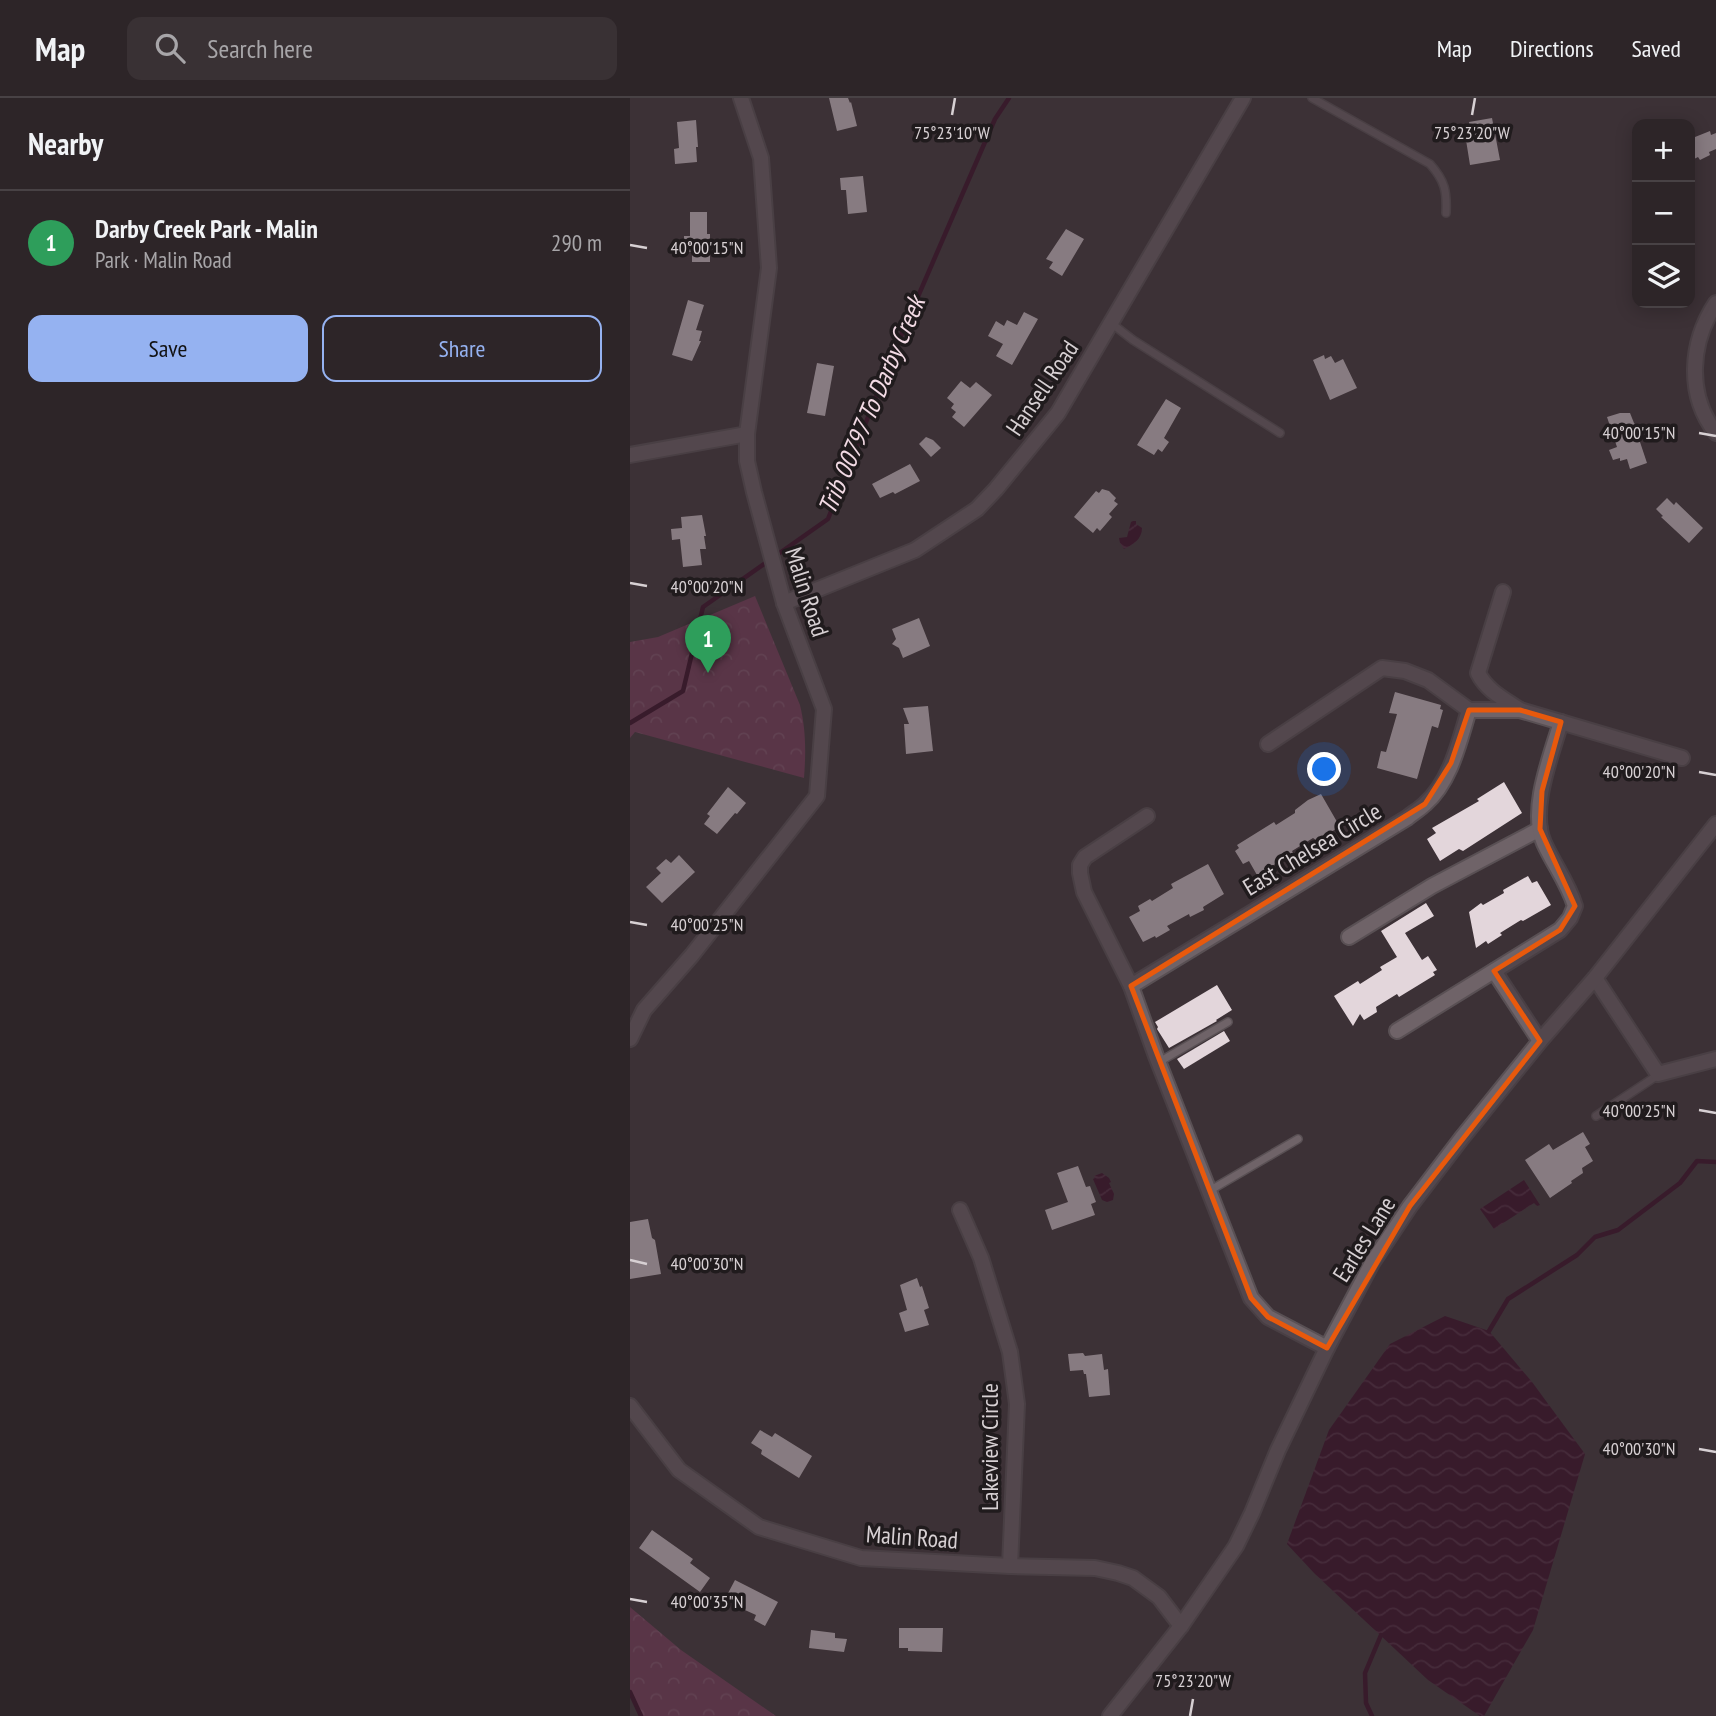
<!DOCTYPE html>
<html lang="en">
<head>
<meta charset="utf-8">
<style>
	:root { --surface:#2d2528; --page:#393134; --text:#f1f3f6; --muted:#a7a5a8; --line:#484245; --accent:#95b2f1 }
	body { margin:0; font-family:"PT Sans Narrow",sans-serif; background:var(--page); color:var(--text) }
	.controls { position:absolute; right:21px; top:21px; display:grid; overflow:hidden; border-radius:14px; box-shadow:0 4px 18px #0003 }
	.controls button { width:63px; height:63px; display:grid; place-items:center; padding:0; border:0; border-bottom:2px solid var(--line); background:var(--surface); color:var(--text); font:35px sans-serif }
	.you { position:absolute; left:695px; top:672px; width:24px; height:24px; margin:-18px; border:5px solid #fff; border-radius:50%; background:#1a73e8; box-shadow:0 0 0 10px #1a73e833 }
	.badge { display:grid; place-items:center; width:46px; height:46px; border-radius:50%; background:var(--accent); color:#fff; font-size:23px; font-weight:700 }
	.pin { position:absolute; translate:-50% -58px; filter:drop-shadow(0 2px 4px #0008) }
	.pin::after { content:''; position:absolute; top:37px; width:24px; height:21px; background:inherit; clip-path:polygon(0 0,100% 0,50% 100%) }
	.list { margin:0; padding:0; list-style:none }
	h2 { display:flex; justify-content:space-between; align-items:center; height:91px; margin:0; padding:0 28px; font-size:30px }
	h2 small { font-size:23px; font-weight:400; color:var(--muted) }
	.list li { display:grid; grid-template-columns:46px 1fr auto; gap:21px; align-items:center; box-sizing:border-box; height:105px; padding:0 28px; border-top:2px solid var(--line) }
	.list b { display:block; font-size:26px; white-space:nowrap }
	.list p { margin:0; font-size:23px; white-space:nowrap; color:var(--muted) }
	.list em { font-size:23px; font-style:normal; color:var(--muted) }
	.actions { display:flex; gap:14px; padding:21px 28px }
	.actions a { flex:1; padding:16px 0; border:2px solid var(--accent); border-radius:14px; text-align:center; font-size:24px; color:var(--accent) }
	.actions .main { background:var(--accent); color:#111 }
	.icon { flex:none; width:38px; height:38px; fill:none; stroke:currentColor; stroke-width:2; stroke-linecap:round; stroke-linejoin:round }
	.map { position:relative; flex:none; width:1086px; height:1618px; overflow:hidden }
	header { display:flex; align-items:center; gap:42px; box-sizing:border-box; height:98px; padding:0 35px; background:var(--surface); border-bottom:2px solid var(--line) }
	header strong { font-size:33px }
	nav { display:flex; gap:38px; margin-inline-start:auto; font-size:24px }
	.search { width:490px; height:63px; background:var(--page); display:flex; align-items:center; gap:18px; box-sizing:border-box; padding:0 24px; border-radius:14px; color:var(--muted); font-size:26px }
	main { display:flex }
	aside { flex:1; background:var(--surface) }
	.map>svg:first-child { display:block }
</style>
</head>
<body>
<header>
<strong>Map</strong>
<div class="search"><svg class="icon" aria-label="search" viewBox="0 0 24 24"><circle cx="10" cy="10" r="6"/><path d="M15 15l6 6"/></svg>Search here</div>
<nav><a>Map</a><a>Directions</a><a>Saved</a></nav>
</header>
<main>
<aside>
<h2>Nearby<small></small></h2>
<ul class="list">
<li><span class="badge" style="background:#2e9e5b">1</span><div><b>Darby Creek Park - Malin</b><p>Park · Malin Road</p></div><em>290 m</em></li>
</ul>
<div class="actions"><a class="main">Save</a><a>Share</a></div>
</aside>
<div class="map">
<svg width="1086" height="1618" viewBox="0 0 1086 1618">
	<defs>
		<pattern id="park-crowns" width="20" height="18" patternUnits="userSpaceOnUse" patternTransform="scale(1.75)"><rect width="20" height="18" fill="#7c3a5b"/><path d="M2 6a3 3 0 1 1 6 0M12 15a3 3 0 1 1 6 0" fill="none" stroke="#8e5572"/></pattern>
		<pattern id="water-waves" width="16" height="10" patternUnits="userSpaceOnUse" patternTransform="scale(1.75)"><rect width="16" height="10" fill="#34001e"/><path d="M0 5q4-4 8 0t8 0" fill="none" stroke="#51243e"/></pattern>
	</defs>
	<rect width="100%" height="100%" fill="#3c3136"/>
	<g fill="url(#park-crowns)">
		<path d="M 125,498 L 170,607 C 176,632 176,654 174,680 L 5,634 L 0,640 L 0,544 L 28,539 Z"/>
		<polygon points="0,1509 51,1552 146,1618 11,1618 0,1594"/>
	</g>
	<g fill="url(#water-waves)">
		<path d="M 503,423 L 506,423 L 506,426 L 512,430 C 512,441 503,447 494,451 L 490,445 L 489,440 L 497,439 L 501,424 Z"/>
		<polygon points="472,1075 479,1080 481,1084 479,1085 484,1096 483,1102 477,1104 472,1102 463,1081 465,1080 464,1078"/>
		<polygon points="894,1082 910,1107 907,1108 904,1105 864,1131 850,1111"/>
		<polygon points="815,1218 859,1233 902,1284 955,1356 903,1532 854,1618 850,1618 798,1582 685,1476 657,1446 699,1332 760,1246"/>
	</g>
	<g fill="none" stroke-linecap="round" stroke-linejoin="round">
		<g stroke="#34001e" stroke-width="4.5">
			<polyline points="0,625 53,593 73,509 198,421 260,263 365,21 379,0"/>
			<polyline points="859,1233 878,1201 947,1157 965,1139 988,1132 1050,1085 1067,1063 1086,1064"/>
			<polyline points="0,1594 11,1618"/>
			<polyline points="742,1618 736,1605 735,1575 751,1537"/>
		</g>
	</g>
	<g fill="#e3d6db">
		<polygon points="199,0 218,0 220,5 221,4 227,28 207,33"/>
		<polygon points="862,20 870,62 840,67 836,42 842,41 839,24"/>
		<polygon points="66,22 68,49 66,49 67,64 45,66 44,51 49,50 47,24"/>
		<polygon points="1080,33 1081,37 1086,35 1086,51 1079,54 1080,57 1070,62 1068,59 1060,63 1060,41"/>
		<polygon points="233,78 237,114 218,116 216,92 211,92 210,80"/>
		<polygon points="60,114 77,114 77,136 80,136 80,164 62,164 62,154 54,154 54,138 60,138"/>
		<polygon points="436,131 454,141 432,178 419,170 423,164 416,161"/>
		<polygon points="58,202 74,207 66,232 72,233 69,243 71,243 62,263 42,257"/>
		<polygon points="394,214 408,221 382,267 366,258 373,246 358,238 366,223 374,228 377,222 387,227"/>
		<polygon points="694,257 695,261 701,258 705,265 713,261 727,290 700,302 683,262"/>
		<polygon points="187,265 204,268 195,318 177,315"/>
		<polygon points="331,283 340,290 346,284 362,297 334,329 322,319 326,314 321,310 324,306 317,300"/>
		<polygon points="536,301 551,310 534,340 539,344 532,354 528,351 524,357 507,347"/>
		<polygon points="990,315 1000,315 1004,325 1008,330 1007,335 1017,365 1000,371 997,361 990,363 990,360 983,362 979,352 987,349 977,319"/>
		<polygon points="296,339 303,342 311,350 301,359 289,346"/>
		<polygon points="280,366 290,383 265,396 263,394 250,400 242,386"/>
		<polygon points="472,391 479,393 486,400 484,403 488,406 479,416 482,419 470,433 467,430 463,435 444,419 466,393 469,395"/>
		<polygon points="1037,400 1044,407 1046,404 1073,430 1059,445 1031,419 1033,418 1026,411"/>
		<polygon points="72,417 76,438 74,438 76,451 70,451 72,467 53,469 50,441 42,442 41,431 52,430 51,419"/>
		<polygon points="289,520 300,548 273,560 269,550 262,546 266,541 262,531"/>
		<polygon points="765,594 811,607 810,611 813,612 808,630 802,628 787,681 747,670 751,653 756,654 767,616 759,615"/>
		<polygon points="298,608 303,653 276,656 274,626 279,626 273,610"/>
		<polygon points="874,684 892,715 833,753 829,751 810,763 797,741 806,735 802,730 849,703 847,701"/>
		<polygon points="98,689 116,705 107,716 105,715 87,736 74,726 80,718 77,716"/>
		<polygon points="691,696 710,729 686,742 683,740 662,753 664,757 648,767 647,765 627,777 619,763 613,766 605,753 609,750 607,747 644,724 646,727 665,715 665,712 678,702"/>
		<polygon points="49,757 65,774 32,805 16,789 31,775 26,770 36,761 41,765"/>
		<polygon points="578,766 594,796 573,809 574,812 560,819 559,816 537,828 540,832 526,840 525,838 513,844 499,819 510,813 508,808 520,801 522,803 543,790 541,786"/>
		<polygon points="898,778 902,785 907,783 921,807 893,823 891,822 870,835 872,837 858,846 856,843 846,850 839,814 851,805 853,807 874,795 873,792"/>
		<polygon points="796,805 804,818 775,835 792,862 798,858 807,872 803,874 805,877 769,899 767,896 746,909 747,914 734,922 730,916 723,928 704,898 728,883 730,886 752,872 750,869 767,859 751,833"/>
		<polygon points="587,887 602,912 586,922 587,923 539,950 527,931 528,929 525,924"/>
		<polygon points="594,933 600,943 554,971 547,961"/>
		<polygon points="953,1034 960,1046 955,1049 963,1063 952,1070 953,1075 941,1083 942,1085 920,1100 895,1062 919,1046 923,1052"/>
		<polygon points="448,1068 456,1089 460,1088 466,1104 461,1106 465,1117 422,1132 415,1112 438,1104 427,1075"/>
		<polygon points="18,1121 22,1140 25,1142 31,1176 0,1181 0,1124"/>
		<polygon points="287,1180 290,1189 292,1188 299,1210 294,1212 299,1227 275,1234 269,1215 277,1212 270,1187"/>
		<polygon points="453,1255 455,1258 472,1256 474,1272 478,1271 480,1297 459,1299 456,1276 454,1276 453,1272 440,1273 438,1256"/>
		<polygon points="130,1332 142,1339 145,1335 182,1358 169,1380 131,1356 132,1352 121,1345"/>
		<polygon points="22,1432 63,1461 60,1465 80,1480 70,1494 9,1450"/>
		<polygon points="105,1482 148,1504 135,1528 124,1522 126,1517 106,1508 108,1504 96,1499"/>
		<polygon points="269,1530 313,1530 312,1554 278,1553 278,1550 269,1550"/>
		<polygon points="181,1532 205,1535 205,1540 217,1541 214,1554 179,1550"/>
	</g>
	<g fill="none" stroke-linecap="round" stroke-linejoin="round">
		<g stroke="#595054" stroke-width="10">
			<g id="lane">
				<path d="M 682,0 L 800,66 C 815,83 817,93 816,115"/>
				<polyline points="481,225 503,242 650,335"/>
				<polyline points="529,964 598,924"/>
				<polyline points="966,1018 1028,977"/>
				<polyline points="579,1093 668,1041"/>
			</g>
		</g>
		<g stroke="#595054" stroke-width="18">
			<g id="street">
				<path d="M 1086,205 C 1060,244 1056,297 1086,335"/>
				<polyline points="0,357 117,336"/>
				<path d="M 873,494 L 848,575 C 857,593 874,601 890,612"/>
				<polyline points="154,505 285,452 347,411 366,391 428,315 613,0"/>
				<polyline points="638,646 752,570 775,573 798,582 839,612 890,612 1052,660"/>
				<polyline points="517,718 455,759 450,767 450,775 454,794 501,888 526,958 621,1200 638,1219 697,1250"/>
				<polyline points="719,839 802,788 910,731"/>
				<polyline points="864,873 910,943"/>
				<polyline points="965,880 1028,976 1086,961"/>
				<path d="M 501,888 L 777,720 C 783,715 790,711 795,706 C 821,683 829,644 839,612"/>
				<path d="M 767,933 L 930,832 L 940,820 L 945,808 C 938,785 924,767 914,745 C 899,712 921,658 931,624"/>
				<polyline points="0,941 14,912 62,857 187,698 194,611 154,505 124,394 117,363 117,336 139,170 131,60 111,0"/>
				<polyline points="330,1112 351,1160 380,1254 387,1306 380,1468"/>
				<polyline points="0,1308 49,1372 129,1429 231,1460 380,1468 465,1470 488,1475 503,1480 529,1499 551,1528"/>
				<polyline points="480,1618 551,1528 606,1448 622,1415 648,1352 697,1250 742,1165 780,1108 831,1041 910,943 965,880 1086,726"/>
			</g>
		</g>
		<use href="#lane" stroke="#6f6368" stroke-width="7"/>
		<use href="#street" stroke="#6f6368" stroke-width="14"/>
	</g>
	<path d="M0 0H1086V1618H0ZM 839,612 L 890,612 L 931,624 L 912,693 L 910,731 L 945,808 L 930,832 L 864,873 L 910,943 L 780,1108 L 697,1250 L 638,1219 L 621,1200 L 501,888 L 795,706 L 821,665 Z" fill="#3c3136" fill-opacity=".55" fill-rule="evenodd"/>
	<path fill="none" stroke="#e8590c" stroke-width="5" stroke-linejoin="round" d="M 839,612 L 890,612 L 931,624 L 912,693 L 910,731 L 945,808 L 930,832 L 864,873 L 910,943 L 780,1108 L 697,1250 L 638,1219 L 621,1200 L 501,888 L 795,706 L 821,665 Z"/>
	<path fill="none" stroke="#d7d0d3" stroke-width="2.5" d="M 322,17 L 325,0M 842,17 L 845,0M 0,147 L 17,150M 1069,335 L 1086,338M 0,485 L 17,488M 1069,674 L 1086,677M 0,824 L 17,827M 1069,1012 L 1086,1015M 0,1162 L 17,1166M 1069,1351 L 1086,1354M 0,1501 L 17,1504M 560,1618 L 563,1601"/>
	<g text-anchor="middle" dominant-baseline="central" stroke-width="7" stroke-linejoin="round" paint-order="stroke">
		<g font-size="24" fill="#d7d0d3" stroke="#201b1d">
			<text transform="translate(412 290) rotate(-56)">Hansell Road</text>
			<text transform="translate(177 494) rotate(72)">Malin Road</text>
			<text transform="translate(682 751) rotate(-31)">East Chelsea Circle</text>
			<text transform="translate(734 1141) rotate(-58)">Earles Lane</text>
			<text transform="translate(359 1349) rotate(-90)">Lakeview Circle</text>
			<text transform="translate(282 1439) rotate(4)">Malin Road</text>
		</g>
		<g font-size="26" font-style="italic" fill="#f2dae4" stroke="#201b1d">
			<text transform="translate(241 307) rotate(-67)">Trib 00797 To Darby Creek</text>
		</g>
	</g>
	<g font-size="18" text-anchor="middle" fill="#d7d0d3" stroke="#201b1d" stroke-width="7" stroke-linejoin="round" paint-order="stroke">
		<text x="322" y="41">75°23'10"W</text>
		<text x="842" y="41">75°23'20"W</text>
		<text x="77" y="156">40°00'15"N</text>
		<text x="1009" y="341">40°00'15"N</text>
		<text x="77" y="495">40°00'20"N</text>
		<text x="1009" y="680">40°00'20"N</text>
		<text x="77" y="833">40°00'25"N</text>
		<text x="1009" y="1019">40°00'25"N</text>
		<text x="77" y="1172">40°00'30"N</text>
		<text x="1009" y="1357">40°00'30"N</text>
		<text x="77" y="1510">40°00'35"N</text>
		<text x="563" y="1589">75°23'20"W</text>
	</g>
</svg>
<div class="controls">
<button>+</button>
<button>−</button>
<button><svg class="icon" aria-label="layers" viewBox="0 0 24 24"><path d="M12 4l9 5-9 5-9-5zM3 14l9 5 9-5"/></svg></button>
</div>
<div class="you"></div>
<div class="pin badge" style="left:78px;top:575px;background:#2e9e5b">1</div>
</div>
</main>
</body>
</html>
